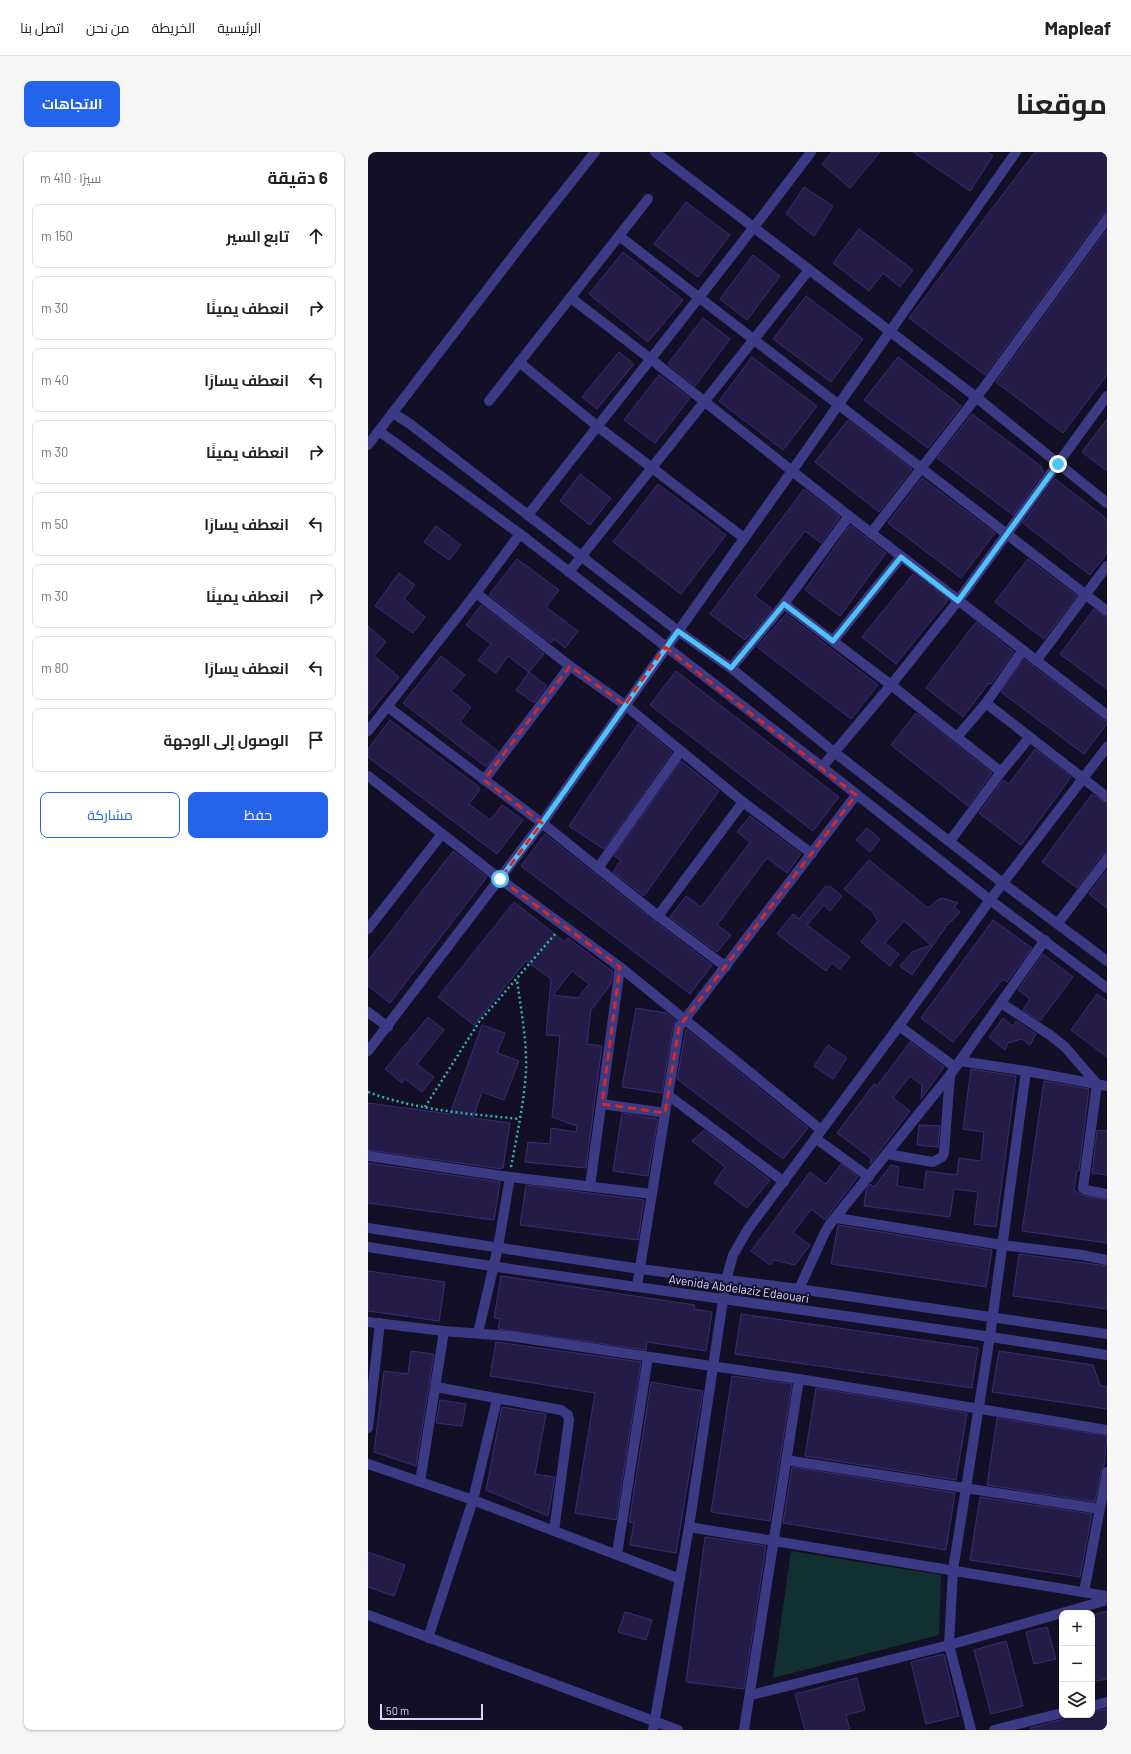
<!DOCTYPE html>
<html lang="ar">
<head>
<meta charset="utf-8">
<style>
	:root { --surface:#fff; --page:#f6f6f6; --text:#222; --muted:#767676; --line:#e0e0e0; --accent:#2563eb }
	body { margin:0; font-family:Barlow,Cairo,sans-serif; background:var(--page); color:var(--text); direction:rtl }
	.controls { position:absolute; right:12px; bottom:12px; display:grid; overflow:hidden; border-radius:8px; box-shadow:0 1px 3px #0004 }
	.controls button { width:36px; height:36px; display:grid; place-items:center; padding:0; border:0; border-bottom:1px solid var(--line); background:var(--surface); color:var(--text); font:20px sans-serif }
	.scale { position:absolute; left:12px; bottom:10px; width:103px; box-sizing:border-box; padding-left:4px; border:2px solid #d9d4ff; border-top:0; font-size:11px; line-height:14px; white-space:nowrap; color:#d9d4ff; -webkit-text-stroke:3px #130f26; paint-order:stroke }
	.stop { position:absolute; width:12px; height:12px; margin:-9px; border:3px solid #4fc3f7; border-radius:50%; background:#fff }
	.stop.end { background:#4fc3f7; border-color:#fff; box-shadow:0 1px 4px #0008 }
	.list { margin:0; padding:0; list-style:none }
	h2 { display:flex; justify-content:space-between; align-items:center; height:52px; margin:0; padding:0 16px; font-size:17px }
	h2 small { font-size:13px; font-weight:400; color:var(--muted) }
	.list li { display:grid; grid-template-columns:26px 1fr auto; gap:12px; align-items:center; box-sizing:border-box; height:64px; margin:0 8px 8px; padding:0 8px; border:1px solid var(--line); border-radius:8px }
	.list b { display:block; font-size:15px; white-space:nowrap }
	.list em { font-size:13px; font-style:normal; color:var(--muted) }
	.actions { display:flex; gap:8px; padding:12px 16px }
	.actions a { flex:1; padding:9px 0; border:1px solid var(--accent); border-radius:8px; text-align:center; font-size:14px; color:var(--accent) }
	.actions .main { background:var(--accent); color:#fff }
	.icon { flex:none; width:22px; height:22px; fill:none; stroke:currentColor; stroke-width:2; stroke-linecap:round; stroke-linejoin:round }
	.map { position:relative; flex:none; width:739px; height:1578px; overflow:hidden; direction:ltr; border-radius:8px }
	header { display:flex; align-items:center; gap:24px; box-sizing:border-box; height:56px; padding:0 20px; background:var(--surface); border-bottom:1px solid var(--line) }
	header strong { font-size:19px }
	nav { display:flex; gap:22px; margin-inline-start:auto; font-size:14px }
	.intro { display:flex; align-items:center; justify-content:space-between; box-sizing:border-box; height:96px; padding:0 24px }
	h1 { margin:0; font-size:28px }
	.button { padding:10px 18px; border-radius:8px; background:var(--accent); color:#fff; font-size:14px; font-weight:700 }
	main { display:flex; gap:24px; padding:0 24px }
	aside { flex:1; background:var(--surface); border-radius:8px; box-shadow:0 1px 3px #0004 }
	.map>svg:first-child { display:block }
</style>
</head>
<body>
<header>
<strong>Mapleaf</strong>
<nav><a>الرئيسية</a><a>الخريطة</a><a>من نحن</a><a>اتصل بنا</a></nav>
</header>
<div class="intro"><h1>موقعنا</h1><a class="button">الاتجاهات</a></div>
<main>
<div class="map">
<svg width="739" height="1578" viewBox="0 0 739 1578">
	<rect width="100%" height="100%" fill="#130f26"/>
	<polygon fill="#12302f" points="423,1399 573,1423 571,1483 405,1526"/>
	<g fill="#241b47" stroke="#3b2d73" fill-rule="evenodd">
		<polygon points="464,0 512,0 482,36 454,12"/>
		<polygon points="545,0 619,0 625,4 602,39"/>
		<polygon points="667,0 739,0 739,61 734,63 617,223 541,166"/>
		<polygon points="436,35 465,54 446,84 418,62"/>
		<polygon points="318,50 362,83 330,125 286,92"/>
		<polygon points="491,77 545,118 532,135 515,121 501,139 465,111"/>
		<polygon points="739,78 739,223 695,281 628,230"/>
		<polygon points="255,100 315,148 280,190 221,142"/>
		<polygon points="385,103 412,124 379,168 352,147"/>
		<polygon points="438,144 495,187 463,230 405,187"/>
		<polygon points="335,166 362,187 327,234 300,212"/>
		<polygon points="251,200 266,212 229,257 214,245"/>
		<polygon points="384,205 449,254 415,298 351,249"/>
		<polygon points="530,205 593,254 560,296 496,248"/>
		<polygon points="291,223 322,246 287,291 256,268"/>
		<polygon points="604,262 674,315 673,317 676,319 645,363 569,306"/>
		<polygon points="739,267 739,319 714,300"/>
		<polygon points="480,268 544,317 511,360 447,310"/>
		<polygon points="212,322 243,346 222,373 192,349"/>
		<polygon points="554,326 627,381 593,426 520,371"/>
		<polygon points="687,327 739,367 739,401 722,423 655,371"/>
		<polygon points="290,332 358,383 313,442 245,390"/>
		<polygon points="436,337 472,365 453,391 437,379 387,444 404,457 377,488 342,462"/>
		<polygon points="482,373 518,401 472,464 437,438"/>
		<polygon points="68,374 93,393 81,408 56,390"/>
		<polygon points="149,407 191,438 178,455 210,479 197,496 186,487 183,491 121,443"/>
		<polygon points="660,407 709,444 676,487 627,450"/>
		<polygon points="31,421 47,433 36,447 57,465 45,481 7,454"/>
		<polygon points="545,422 580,448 528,512 494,485"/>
		<polygon points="113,453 176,502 161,520 140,504 128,521 110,508 123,492 98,473"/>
		<polygon points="726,457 739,466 739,537 692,502"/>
		<polygon points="418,462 510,533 483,567 389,495"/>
		<polygon points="608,470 646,500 623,532 621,531 595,565 558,536"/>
		<polygon points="0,474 18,490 6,504 31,525 0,563"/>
		<polygon points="73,504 97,523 83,539 103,555 92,570 130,599 118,615 35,551"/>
		<polygon points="656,507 735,568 739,569 739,572 716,602 633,540"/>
		<polygon points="308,519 471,645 445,679 282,553"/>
		<polygon points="161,520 179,534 166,551 148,538"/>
		<polygon points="548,561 624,621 600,654 523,593"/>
		<polygon points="22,568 111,635 111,639 101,652 122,668 134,653 155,668 129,702 0,605 0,597"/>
		<polygon points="270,572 304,600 236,697 201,674"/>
		<polygon points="667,597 703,625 653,693 611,661 635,628 641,632"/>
		<polygon points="313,609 351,639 276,744 245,720 253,708 246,704"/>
		<polygon points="724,642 739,651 739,701 734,703 709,736 674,710"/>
		<polygon points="382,664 433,702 419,721 399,706 349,773 363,783 349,800 302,765 318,744 333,755 382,690 369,680"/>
		<polygon points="499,676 512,687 502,700 488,688"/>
		<polygon points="177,682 286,769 344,813 322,842 153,714"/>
		<polygon points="85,699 119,725 22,851 0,834 0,809"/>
		<polygon points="501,708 560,756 571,747 575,746 590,751 586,755 592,760 583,770 582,769 544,823 532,814 544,800 563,793 536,769 517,791 531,802 522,814 493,790 510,769 504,759 476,737"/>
		<polygon points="739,718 739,756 721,742"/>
		<polygon points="458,734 460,736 462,734 474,744 462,759 456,753 439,773 482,805 472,817 464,811 458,819 409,782 425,762 431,767"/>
		<path d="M 146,750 L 197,790 L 200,786 L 245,820 L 243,832 L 223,858 L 219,892 L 234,894 L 218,1016 L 157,1010 L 160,990 L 182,992 L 183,976 L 208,980 L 209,974 L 184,965 L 192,884 L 178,883 L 183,827 L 158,809 L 106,873 L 70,845 ZM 204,819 L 221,832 L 210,846 L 185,843 Z"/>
		<polygon points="625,768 664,796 639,830 635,827 585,890 553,866"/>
		<polygon points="675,802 705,825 672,869 655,858 662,847 650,838"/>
		<polygon points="729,842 739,849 739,905 703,878"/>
		<polygon points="268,856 298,861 308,869 305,874 294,941 254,935"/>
		<polygon points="60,865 76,878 49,912 66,925 54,940 37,927 34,931 17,917"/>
		<polygon points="635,866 645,874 648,869 668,882 662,893 654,887 640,891 637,898 621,885"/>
		<polygon points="114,873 137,881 129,901 151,909 136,948 114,940 105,966 142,971 135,1016 134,1015 134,1017 0,998 0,951 82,962"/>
		<polygon points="318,877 440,976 415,1007 309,927"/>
		<polygon points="542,890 576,915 553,947 554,933 542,924 525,946 542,959 502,1012 503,1006 469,981 506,932 509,934"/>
		<polygon points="460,893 479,906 465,927 446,914"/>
		<polygon points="603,917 648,924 628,1075 606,1072 610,1040 586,1037 582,1065 496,1054 498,1037 502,1032 506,1035 523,1013 531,1015 529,1034 556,1038 558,1019 589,1023 591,1006 613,1009 616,980 595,977"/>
		<polygon points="676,929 721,937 711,1019 709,1019 706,1039 717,1044 739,1048 739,1091 654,1079"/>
		<polygon points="254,961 290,967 280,1024 245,1019"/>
		<polygon points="551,973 572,974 570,995 549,993"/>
		<polygon points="336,978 402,1028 379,1056 346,1031 357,1015 324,989"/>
		<polygon points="729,978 739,979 739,1023 724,1021"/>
		<polygon points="0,1011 132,1030 126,1068 0,1051"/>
		<polygon points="473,1012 490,1025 457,1068 443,1057 425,1081 442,1093 427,1113 406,1108 402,1113 383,1099 442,1020 458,1032"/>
		<polygon points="158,1033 276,1048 270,1088 152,1073"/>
		<polygon points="470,1073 624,1098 618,1135 463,1112"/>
		<polygon points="651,1102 739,1114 739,1157 645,1144"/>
		<polygon points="0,1119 77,1130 71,1169 0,1159"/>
		<polygon points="133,1124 327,1153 326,1157 344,1160 338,1199 279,1190 278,1198 130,1177 132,1167 126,1166"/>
		<polygon points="373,1162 610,1196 604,1236 367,1202"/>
		<polygon points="128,1190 273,1210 248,1368 207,1361 227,1241 122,1224"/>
		<polygon points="43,1199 66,1202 48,1314 6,1300 16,1219 40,1222"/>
		<polygon points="631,1199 725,1213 732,1233 739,1235 739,1257 624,1240"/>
		<polygon points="364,1224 424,1232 402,1369 343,1360"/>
		<polygon points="283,1230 335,1239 308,1401 262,1393 266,1371 261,1370"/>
		<polygon points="448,1236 599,1261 588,1328 437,1304"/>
		<polygon points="72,1248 98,1252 94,1274 68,1271"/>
		<polygon points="134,1255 178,1262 167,1322 187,1325 180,1364 118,1338"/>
		<polygon points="629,1266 739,1284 736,1314 733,1319 727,1350 619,1333"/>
		<polygon points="424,1315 587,1341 578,1398 415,1371"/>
		<polygon points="612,1345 724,1362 712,1425 602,1408"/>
		<polygon points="337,1385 398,1394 376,1537 318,1530"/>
		<polygon points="0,1400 37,1413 26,1444 0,1435"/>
		<polygon points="739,1459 739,1527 724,1530 724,1463"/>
		<polygon points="257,1460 284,1468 278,1488 250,1480"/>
		<polygon points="679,1475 688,1507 666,1512 658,1480"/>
		<polygon points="638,1489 655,1554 623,1562 606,1498"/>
		<polygon points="576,1502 591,1564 558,1572 543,1510"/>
		<polygon points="489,1526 497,1558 478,1563 482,1578 437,1578 427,1542"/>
		<polygon points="739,1557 739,1578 662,1578 662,1576 696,1567 699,1564 724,1563 724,1560"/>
	</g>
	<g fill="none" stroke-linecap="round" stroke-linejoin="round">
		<g stroke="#2fb8b0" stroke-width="2.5" stroke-dasharray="2 3" stroke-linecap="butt">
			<path d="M 0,940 C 48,958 101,962 152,967"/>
			<polyline points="57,955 111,870 188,781"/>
			<path d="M 143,1015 C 149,983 156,951 158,919 C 159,888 153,858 149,828"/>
		</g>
		<g stroke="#3d3a85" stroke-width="10">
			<polyline points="287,0 608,245 739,351"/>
			<polyline points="251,84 739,459"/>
			<polyline points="203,146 284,208 481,364 739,563"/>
			<polyline points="151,210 229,274 376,386"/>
			<polyline points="121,249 280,47"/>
			<polyline points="25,261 42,272 310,479 363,516 466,600 636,732 739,809"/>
			<polyline points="11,279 152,382 454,615 622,748 739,836"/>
			<polyline points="0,293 158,87 227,0"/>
			<path d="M 160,363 C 254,242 351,123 443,0"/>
			<polyline points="503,381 617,234 739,67"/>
			<polyline points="201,420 441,118"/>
			<polyline points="108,441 202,514 257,553 375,650 444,702"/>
			<polyline points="416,452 523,533 633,620"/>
			<polyline points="465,489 533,405"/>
			<polyline points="668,509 739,414"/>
			<polyline points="363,516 416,452 481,364"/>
			<polyline points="618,551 739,645"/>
			<polyline points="20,555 174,671 290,764 358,815"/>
			<polyline points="0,579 108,441 152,382"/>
			<polyline points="589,585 618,551 655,498"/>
			<polyline points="454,615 523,533 590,449 739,244"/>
			<polyline points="0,624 132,727 252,815 453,978"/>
			<polyline points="116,628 202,514"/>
			<polyline points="582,689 633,620 661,586"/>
			<polyline points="230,716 312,600"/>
			<polyline points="290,764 375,650"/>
			<polyline points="690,771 739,707"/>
			<polyline points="0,777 74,682"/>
			<polyline points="633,851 682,883 697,895 729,932 715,1036 718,1038 739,1042"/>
			<polyline points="0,860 20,875"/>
			<polyline points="531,874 587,915"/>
			<polyline points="0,899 174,671 424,319 648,0"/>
			<polyline points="592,909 658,919 739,934"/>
			<polyline points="300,943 416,1030"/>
			<polyline points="234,952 297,961"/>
			<polyline points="447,986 501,1025"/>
			<polyline points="519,1002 565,1010 574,1005 576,1001 582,923"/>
			<polyline points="0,1004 142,1025 284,1042"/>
			<polyline points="222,1034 252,815"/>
			<polyline points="469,1066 634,1093 714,1103 739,1108"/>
			<polyline points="0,1076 272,1117 431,1137 739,1182"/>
			<path d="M 0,1095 C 246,1135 493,1163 739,1203"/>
			<polyline points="269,1134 311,875 488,643"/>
			<polyline points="431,1137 457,1080 462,1072 582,923 677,788"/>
			<polyline points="0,1170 76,1179 141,1184 431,1227 739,1278"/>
			<polyline points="110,1181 130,1095 142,1025"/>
			<polyline points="68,1235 193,1258 200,1263 201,1268 186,1379"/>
			<polyline points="0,1276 12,1171"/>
			<polyline points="418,1308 732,1357"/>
			<polyline points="0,1312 105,1348 312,1427"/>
			<polyline points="52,1330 76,1179"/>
			<polyline points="321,1375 739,1444"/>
			<polyline points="249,1402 280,1205"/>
			<polyline points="716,1440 739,1320"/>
			<polyline points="694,1461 739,1448"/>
			<polyline points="0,1463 310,1578"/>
			<polyline points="60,1486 105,1348 129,1247"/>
			<polyline points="383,1543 581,1493 694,1461"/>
			<polyline points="724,1554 739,1550"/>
			<polyline points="285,1578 321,1375 358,1128 365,1103 380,1077 531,874 622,748 739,595"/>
			<polyline points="376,1578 431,1227"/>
			<polyline points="603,1578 581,1493 585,1418 622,1184 658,919"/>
			<polyline points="626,1578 694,1561"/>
		</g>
	</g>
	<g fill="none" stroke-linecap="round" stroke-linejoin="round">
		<polyline stroke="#4fc3f7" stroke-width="5" points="132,727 174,671 310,479 363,516 416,452 465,489 533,405 590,449 690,312"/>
	</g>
	<path fill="none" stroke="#d62828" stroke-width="3" stroke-dasharray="8 5" stroke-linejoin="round" d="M 297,495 L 488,643 L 311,875 L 297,961 L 234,952 L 252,815 L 132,727 L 174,671 L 116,628 L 202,514 L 257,553 Z"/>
	<g text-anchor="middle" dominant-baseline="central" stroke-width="4" stroke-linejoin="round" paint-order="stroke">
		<g font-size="12" fill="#d9d4ff" stroke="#130f26">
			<text transform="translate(371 1136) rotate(8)">Avenida Abdelaziz Edaouari</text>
		</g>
	</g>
</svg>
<div class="controls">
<button>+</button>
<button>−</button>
<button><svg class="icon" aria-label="layers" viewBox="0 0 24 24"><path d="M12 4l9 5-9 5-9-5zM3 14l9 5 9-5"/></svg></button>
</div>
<div class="scale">50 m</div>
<div class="stop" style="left:132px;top:727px"></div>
<div class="stop end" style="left:690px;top:312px"></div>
</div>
<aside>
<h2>6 دقيقة<small>سيرًا · 410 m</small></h2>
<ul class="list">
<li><svg class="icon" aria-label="ahead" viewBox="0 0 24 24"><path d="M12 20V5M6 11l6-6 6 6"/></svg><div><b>تابع السير</b></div><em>150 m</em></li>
<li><svg class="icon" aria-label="right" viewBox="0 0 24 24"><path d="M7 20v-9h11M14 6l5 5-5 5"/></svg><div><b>انعطف يمينًا</b></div><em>30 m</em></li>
<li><svg class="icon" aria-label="left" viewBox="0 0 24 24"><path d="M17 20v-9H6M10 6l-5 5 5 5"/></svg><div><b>انعطف يسارًا</b></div><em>40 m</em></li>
<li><svg class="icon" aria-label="right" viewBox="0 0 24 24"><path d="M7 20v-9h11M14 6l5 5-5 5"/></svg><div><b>انعطف يمينًا</b></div><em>30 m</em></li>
<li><svg class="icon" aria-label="left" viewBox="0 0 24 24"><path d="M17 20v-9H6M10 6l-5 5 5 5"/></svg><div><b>انعطف يسارًا</b></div><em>50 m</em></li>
<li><svg class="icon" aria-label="right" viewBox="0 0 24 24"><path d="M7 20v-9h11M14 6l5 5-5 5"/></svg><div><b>انعطف يمينًا</b></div><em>30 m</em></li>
<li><svg class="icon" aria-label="left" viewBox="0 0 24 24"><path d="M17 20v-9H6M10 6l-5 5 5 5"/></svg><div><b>انعطف يسارًا</b></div><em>80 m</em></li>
<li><svg class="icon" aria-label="arrive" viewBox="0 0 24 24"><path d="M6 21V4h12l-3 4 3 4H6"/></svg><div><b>الوصول إلى الوجهة</b></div></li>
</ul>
<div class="actions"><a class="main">حفظ</a><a>مشاركة</a></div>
</aside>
</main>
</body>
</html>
